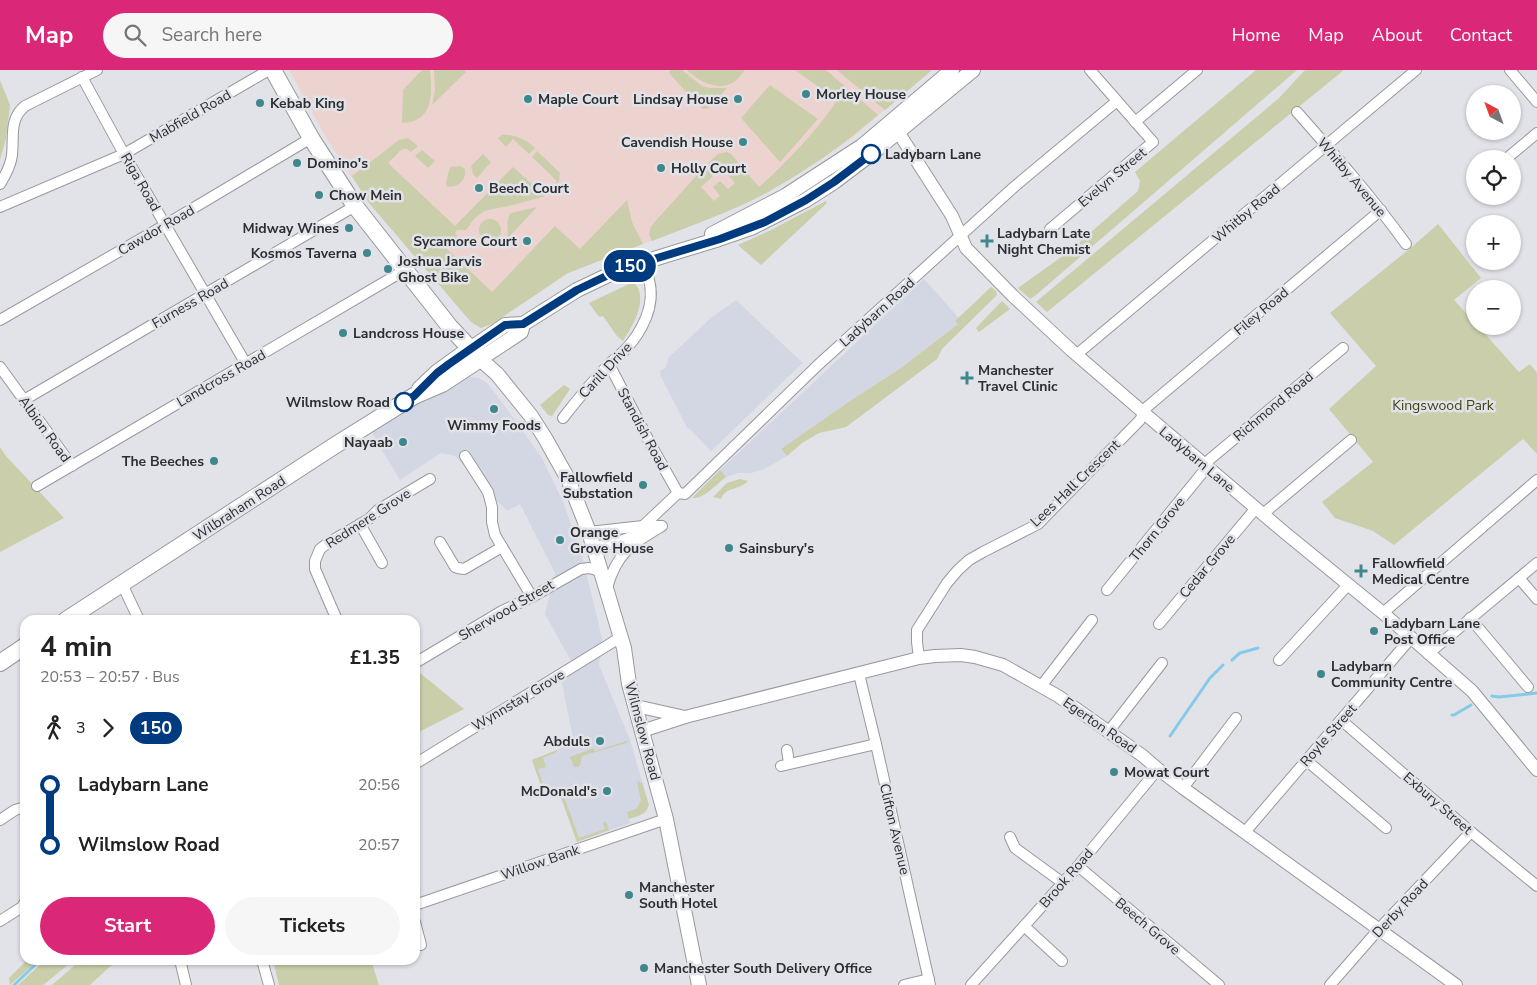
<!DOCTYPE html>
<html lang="en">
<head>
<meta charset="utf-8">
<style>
  body { margin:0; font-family:"Nunito Sans",sans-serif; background:#f6f6f6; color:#222; height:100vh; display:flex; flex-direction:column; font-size:19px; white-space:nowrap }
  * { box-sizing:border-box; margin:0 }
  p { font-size:16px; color:#767676 }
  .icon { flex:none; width:28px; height:28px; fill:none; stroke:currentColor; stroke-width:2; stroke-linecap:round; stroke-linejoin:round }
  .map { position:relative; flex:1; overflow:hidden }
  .details { position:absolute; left:20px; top:545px; width:400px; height:350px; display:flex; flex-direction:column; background:#fff; border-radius:15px; box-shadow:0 1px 4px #0004 }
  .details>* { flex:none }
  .badge { padding:0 10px; border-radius:16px; font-size:18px; line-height:32px }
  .needle { width:32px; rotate:319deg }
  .tools { position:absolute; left:1466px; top:15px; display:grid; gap:10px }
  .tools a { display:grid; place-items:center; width:55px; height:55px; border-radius:50%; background:#fff; box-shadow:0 1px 4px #0004; font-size:25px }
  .map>.badge { position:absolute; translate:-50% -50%; box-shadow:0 0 0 2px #fff }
  .legs { display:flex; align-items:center; gap:8px; height:55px; padding:0 20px; font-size:16px }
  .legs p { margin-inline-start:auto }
  .headline { display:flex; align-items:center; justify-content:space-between; height:85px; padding:0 20px }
  h1 { font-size:28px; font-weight:700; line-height:38px }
  .action { display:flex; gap:10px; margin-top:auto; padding:10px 20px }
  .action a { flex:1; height:58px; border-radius:30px; background:#db2777; color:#fff; font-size:20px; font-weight:700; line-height:58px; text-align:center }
  .action a+a { background:#f6f6f6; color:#222 }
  ul { padding:0 20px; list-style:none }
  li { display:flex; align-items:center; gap:18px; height:60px; font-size:19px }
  li i { display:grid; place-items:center; width:8px; height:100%; margin:0 6px; background:currentColor }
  li i::after { content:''; width:12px; height:12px; margin:-6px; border:4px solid; border-radius:50%; background:#fff }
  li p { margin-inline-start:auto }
  li:first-child i { background:linear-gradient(#0000 50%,currentColor 0) }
  li:last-child i { background:linear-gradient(currentColor 50%,#0000 0) }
  header { display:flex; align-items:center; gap:30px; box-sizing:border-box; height:70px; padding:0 25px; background:#db2777; color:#fff }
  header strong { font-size:24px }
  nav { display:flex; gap:28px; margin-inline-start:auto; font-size:18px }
  .search { width:350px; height:45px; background:#f6f6f6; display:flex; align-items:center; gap:12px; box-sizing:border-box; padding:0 18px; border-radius:28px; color:#767676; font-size:19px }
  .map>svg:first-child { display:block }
  .built { fill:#d3d7e3 }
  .education { fill:#edd3cf }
  .green { fill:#caceaa; fill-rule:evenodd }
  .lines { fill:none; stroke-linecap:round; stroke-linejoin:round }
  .stream { stroke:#85cae7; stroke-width:3 }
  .minor-casing { stroke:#97999e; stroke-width:12 }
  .tertiary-casing { stroke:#97999e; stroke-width:14 }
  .secondary-casing { stroke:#97999e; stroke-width:16 }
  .trunk-casing { stroke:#97999e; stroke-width:18 }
  .minor { stroke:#fff; stroke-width:10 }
  .tertiary { stroke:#fff; stroke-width:12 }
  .secondary { stroke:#fff; stroke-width:14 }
  .trunk { stroke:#fff; stroke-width:16 }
  .line-1-casing { stroke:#fff; stroke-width:11 }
  .line-1 { stroke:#003b80; stroke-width:8 }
  .poi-dot { fill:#3f878c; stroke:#e1e3e9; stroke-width:2 }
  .stop-1-dot { fill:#fff; stroke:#003b80; stroke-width:2.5 }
  .labels { text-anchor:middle; stroke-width:5; stroke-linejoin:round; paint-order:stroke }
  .poi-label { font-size:14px; font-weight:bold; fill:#2d2e30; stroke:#e1e3e9; text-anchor:start }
  .street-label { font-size:14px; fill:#2d2e30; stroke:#e1e3e9 }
  .stop-label { font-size:14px; font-weight:bold; fill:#2d2e30; stroke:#e1e3e9; text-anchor:start }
  .park-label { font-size:14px; fill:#424416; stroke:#e1e3e9 }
</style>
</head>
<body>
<header>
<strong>Map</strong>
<div class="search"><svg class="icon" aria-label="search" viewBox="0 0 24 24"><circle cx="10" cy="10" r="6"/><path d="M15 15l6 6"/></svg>Search here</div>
<nav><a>Home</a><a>Map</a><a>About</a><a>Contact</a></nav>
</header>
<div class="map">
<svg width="1537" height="915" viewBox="0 0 1537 915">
  <rect width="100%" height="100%" fill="#e1e3e9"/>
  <!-- built -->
  <g class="built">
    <polygon points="924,209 959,248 958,254 901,298 853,329 781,379 787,386 779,391 762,400 751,403 738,403 726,407 720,400"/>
    <polygon points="736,230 803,293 711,381 689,358 688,359 661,307 660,301 666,297 668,288 712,247"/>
    <polygon points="468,307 479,308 487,313 498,327 542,388 564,434 582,486 602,568 599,595 630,670 649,735 645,743 629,749 630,753 577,772 559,722 545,727 532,690 574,673 561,609 571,591 545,544 555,503 520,434 507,441 455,386 441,383 400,410 372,363 438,320 455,312"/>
  </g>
  <!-- education -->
  <polygon class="education" points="289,0 932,0 848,71 814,94 768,122 740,136 568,203 492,254 481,258 471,252 369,133 326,68"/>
  <!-- green -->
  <g class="green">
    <path d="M422,0H430C432,24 434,52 402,53L403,20Z"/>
    <polygon points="434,0 464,0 466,2 432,35 435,21"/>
    <polygon points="670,0 682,0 702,16 710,18 727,18 709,38 703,39 696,33 669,3"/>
    <path d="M687,0H745C741,4 738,9 734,12C718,22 698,11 687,0Z"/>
    <path d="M795,0H826L878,45C844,74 808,100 768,122C732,142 691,155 652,171L649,165L651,156L706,95L718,84L727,82L731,84L759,117C788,91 816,62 837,30ZM714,93L720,99L722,98L735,113L728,119L720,111L713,117L720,126L714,131L701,117L713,106L707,99Z"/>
    <polygon points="837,0 932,0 885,40"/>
    <polygon points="1256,0 1297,0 1036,225 1030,229 1018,218 1067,183 1138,121 1140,111 1135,102"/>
    <polygon points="1305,0 1344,0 1047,242 1036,232 1279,28"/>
    <polygon points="0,10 10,35 6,68 0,90"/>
    <polygon points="770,15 818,49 780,92 741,48"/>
    <path d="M502,65C514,64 526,69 535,78L529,84L513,69L506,77L498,68Z"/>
    <polygon points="408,68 418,76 411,82 407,79 402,79 389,92 389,94 455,156 513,97 544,125 557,111 532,87 537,81 560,103 559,111 545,126 517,134 484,141 474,149 466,160 457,160 455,163 457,166 446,178 492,222 555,156 580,179 627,130 632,152 643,174 568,203 492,254 481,258 471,252 369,133 352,106 399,70"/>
    <polygon points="422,80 435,91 428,98 415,86"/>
    <polygon points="483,84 491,92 477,108 473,104 471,96"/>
    <path d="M461,96L465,99C467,109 458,119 447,116L446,112L450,97Z"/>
    <polygon points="826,131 827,133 761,195 738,175 771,160"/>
    <path d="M537,137L508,168L507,169C509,161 505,149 511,143Z"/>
    <circle cx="490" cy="160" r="11"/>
    <polygon points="1438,154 1481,208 1454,230 1475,253 1475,256 1478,256 1519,302 1530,294 1537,303 1537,384 1523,369 1394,475 1373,461 1335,448 1322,432 1373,392 1329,339 1376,296 1330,243 1413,176"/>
    <path d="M633,213L636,215C648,231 632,257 623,271L617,266L603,246L599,247L589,233L627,215Z"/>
    <polygon points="991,217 996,221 997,225 942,279 937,289 846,357 819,363 802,373 787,386 781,379 853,329 901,298 958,254 955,251"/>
    <polygon points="1002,231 1010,239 979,262 976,258"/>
    <polygon points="564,315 570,319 552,346 548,345 540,335"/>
    <polygon points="0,377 6,386 64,448 0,482"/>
    <path d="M720,400L726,407C716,414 705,429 692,428Z"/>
    <path d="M740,409L748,411C740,420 725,417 721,429L713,427L727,413Z"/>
    <polygon points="420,603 464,639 415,664 415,606"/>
    <polygon points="630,670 626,673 582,686 580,695 578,697 574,697 570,687 594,678 595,681"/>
    <polygon points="557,680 557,682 543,688 546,697 538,699 546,724 560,720 562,721 579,768 605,759 603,753 605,752 607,754 609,760 577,772 559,722 545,727 532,690"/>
    <path d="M637,711L642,713L649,735C646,745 637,746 629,749L627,742L636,739L641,731Z"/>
    <polygon points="27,890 38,890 10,915 9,908"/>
    <polygon points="45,890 74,890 43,915 18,915"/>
    <polygon points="81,890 117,890 90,915 52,915"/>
    <polygon points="273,890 371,890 379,915 279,915"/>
  </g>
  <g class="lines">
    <!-- stream -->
    <g class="stream">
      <polyline points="1232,590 1240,583 1258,578"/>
      <polyline points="1492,626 1499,627 1537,623"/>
      <polyline points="1452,645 1454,645 1471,635"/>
      <polyline points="1170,666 1210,608 1223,595"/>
      <polyline points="14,915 40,890"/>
    </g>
    <!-- minor casing -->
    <g class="minor-casing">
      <g id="minor">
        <polyline points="1510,0 1537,32"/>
        <polyline points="82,7 124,84 246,294"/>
        <path d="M1297,42C1335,85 1372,127 1406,174"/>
        <polyline points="1135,52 1197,0"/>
        <polyline points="1506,89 1537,63"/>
        <path d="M0,114C5,106 11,94 12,85C14,66 9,49 25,36L97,0"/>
        <polyline points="1474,115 1475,114"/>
        <polyline points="0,137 124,84 269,0"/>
        <polyline points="1050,159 1153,72 1090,0"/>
        <polyline points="0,250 165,155 311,68"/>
        <polyline points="1076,285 1416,0"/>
        <polyline points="609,294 651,375 678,423"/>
        <polyline points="0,297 72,396"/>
        <polyline points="24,330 355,136"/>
        <path d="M563,348C577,330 592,312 608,295C613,290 620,285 625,280C642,262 656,235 649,210C648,203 645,197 643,191"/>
        <polyline points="465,386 488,422 492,437 492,452 495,465 532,527"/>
        <polyline points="37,416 405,200"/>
        <polyline points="678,423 685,424 818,295 1014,117 1117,31"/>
        <polyline points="1263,444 1351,370"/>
        <polyline points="360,454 382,493"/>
        <polyline points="643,456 678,423"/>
        <polyline points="589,462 643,456 661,456"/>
        <polyline points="440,472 455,497 458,498 464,499 502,477"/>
        <polyline points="593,477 615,473 645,462"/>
        <polyline points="1519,508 1537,529"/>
        <polyline points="122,514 139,550"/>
        <path d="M607,518C617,482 632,474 662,456"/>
        <polyline points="1107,520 1203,402 1209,390 1343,278"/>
        <polyline points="1383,543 1537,410"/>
        <polyline points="1470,548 1528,617"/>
        <polyline points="337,550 315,499 315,491 320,479 328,473 369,449 378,440 430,409"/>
        <polyline points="1159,554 1256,438"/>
        <polyline points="1428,584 1537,493"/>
        <polyline points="919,588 917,572 917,560 947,513 958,500 969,490 983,482 1038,454 1140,350 1147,337 1381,140"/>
        <polyline points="1279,590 1348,515"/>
        <polyline points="415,593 502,541 532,527 581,499 589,498 600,501"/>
        <polyline points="859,604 876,674 930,915"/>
        <polyline points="1042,615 1092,550"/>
        <polyline points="1341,650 1471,762 1537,816"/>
        <polyline points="1109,661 1162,593"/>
        <polyline points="787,680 789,693"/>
        <polyline points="1306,690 1386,758"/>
        <polyline points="415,694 621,567"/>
        <polyline points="781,696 876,674"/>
        <polyline points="1183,718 1236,648"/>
        <polyline points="0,750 15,740 25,737"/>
        <polyline points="1245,762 1411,568"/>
        <polyline points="1010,767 1015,778 1063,813"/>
        <polyline points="1078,796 1219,915"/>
        <polyline points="415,835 666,749"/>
        <polyline points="0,851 22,837 25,832"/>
        <polyline points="415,852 421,875"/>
        <polyline points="1024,856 1062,891"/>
        <polyline points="180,890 186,915"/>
        <polyline points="262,890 269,915"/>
        <polyline points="904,915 929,909"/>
        <polyline points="971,915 1078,796 1158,699"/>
        <polyline points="1330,915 1379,859 1471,762"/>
      </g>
    </g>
    <!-- tertiary casing -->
    <g class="tertiary-casing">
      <g id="tertiary">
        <polyline points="893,54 952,146 966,178 1013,226 1071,280 1144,343 1284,462 1383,543 1472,621 1537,700"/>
        <polyline points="636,636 685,647"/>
        <polyline points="642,661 685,647 919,588 935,586 961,585 975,587 1003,595 1058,626 1143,686 1158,699 1183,718 1456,915"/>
      </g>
    </g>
    <!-- secondary casing -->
    <g class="secondary-casing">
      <g id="secondary">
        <polyline points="712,164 785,126 862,76 952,0"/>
        <polyline points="523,254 521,262 480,289 497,304 531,346 545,368 568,409 589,462 624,578 629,614 666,749 699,915"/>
        <polyline points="470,279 505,255 523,254 577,220 621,199 719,169 751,158 806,130 834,112 871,84 973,0"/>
      </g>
    </g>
    <!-- trunk casing -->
    <g class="trunk-casing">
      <g id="trunk">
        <polyline points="420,319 437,303 470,279"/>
        <polyline points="66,550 334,376 414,326 442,314 480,289 450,257 355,136 311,68 273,0"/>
        <polyline points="0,593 25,576"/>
      </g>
    </g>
    <!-- minor -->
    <use href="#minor" class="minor"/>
    <!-- tertiary -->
    <use href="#tertiary" class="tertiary"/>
    <!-- secondary -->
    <use href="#secondary" class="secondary"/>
    <!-- trunk -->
    <use href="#trunk" class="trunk"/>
  </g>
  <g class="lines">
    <!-- line-1 casing -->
    <g class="line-1-casing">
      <polyline id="line-1" points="404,332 414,326 437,303 449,294 505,255 523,254 577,220 621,199 720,169 765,152 806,130 834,112 871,84"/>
    </g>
    <!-- line-1 -->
    <use href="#line-1" class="line-1"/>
  </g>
  <!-- markers -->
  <g class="poi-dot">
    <circle cx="806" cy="24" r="5"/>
    <circle cx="528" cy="29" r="5"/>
    <circle cx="738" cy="29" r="5"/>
    <circle cx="260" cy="33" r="5"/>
    <circle cx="743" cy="72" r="5"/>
    <circle cx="297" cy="93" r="5"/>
    <circle cx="661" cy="98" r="5"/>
    <circle cx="479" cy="118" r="5"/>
    <circle cx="319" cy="125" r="5"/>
    <circle cx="349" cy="158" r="5"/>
    <circle cx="527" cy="171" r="5"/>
    <path d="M984.5 163.5h5v5h5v5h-5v5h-5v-5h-5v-5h5z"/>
    <circle cx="367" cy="183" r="5"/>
    <circle cx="388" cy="199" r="5"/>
    <circle cx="343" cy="263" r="5"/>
    <path d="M964.5 300.5h5v5h5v5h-5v5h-5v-5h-5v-5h5z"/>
    <circle cx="494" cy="339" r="5"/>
    <circle cx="403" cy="372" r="5"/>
    <circle cx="214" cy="391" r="5"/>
    <circle cx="643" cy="415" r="5"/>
    <circle cx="560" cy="470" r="5"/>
    <circle cx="729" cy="478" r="5"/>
    <path d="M1358.5 493.5h5v5h5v5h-5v5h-5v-5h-5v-5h5z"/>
    <circle cx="1374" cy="561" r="5"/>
    <circle cx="1321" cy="604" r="5"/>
    <circle cx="600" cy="671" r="5"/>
    <circle cx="1114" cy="702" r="5"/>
    <circle cx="607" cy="721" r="5"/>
    <circle cx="629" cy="825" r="5"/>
    <circle cx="644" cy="898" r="5"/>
  </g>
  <g class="stop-1-dot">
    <circle cx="871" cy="84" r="9"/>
    <circle cx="404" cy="332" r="9"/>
  </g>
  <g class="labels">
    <!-- poi labels -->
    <g class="poi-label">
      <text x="816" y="29">Morley House</text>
      <text x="538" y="34">Maple Court</text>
      <text x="728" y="34" text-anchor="end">Lindsay House</text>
      <text x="270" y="38">Kebab King</text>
      <text x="733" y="77" text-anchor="end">Cavendish House</text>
      <text x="307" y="98">Domino's</text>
      <text x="671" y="103">Holly Court</text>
      <text x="489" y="123">Beech Court</text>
      <text x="329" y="130">Chow Mein</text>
      <text x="339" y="163" text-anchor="end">Midway Wines</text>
      <text x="997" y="168">Ladybarn Late<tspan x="997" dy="16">Night Chemist</tspan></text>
      <text x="517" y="176" text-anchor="end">Sycamore Court</text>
      <text x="357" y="188" text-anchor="end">Kosmos Taverna</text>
      <text x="398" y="196">Joshua Jarvis<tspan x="398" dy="16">Ghost Bike</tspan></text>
      <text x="353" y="268">Landcross House</text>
      <text x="978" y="305">Manchester<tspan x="978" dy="16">Travel Clinic</tspan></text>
      <text x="494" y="360" text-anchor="middle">Wimmy Foods</text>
      <text x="393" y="377" text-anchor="end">Nayaab</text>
      <text x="204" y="396" text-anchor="end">The Beeches</text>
      <text x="633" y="412" text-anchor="end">Fallowfield<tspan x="633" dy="16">Substation</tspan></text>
      <text x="570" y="467">Orange<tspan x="570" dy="16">Grove House</tspan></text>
      <text x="739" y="483">Sainsbury's</text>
      <text x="1372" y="498">Fallowfield<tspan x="1372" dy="16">Medical Centre</tspan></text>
      <text x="1384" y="558">Ladybarn Lane<tspan x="1384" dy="16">Post Office</tspan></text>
      <text x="1331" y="601">Ladybarn<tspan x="1331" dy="16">Community Centre</tspan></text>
      <text x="590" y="676" text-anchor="end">Abduls</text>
      <text x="1124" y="707">Mowat Court</text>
      <text x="597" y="726" text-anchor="end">McDonald's</text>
      <text x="639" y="822">Manchester<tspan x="639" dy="16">South Hotel</tspan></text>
      <text x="654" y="903">Manchester South Delivery Office</text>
    </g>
    <!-- street labels -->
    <g class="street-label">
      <text transform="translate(190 46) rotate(-30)" y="5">Mabfield Road</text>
      <text transform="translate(1112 107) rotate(-40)" y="5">Evelyn Street</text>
      <text transform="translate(1352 107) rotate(50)" y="5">Whitby Avenue</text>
      <text transform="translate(141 112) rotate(60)" y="5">Riga Road</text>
      <text transform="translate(1246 143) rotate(-40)" y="5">Whitby Road</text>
      <text transform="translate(156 160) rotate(-30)" y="5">Cawdor Road</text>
      <text transform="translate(190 233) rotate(-30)" y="5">Furness Road</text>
      <text transform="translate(1261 241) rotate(-40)" y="5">Filey Road</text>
      <text transform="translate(877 242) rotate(-42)" y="5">Ladybarn Road</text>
      <text transform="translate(605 300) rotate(-47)" y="5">Carill Drive</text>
      <text transform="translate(221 308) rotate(-30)" y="5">Landcross Road</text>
      <text transform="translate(1273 336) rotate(-40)" y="5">Richmond Road</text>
      <text transform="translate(45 359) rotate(54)" y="5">Albion Road</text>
      <text transform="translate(643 359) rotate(62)" y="5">Standish Road</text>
      <text transform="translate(1197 389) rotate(40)" y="5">Ladybarn Lane</text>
      <text transform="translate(1075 413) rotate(-44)" y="5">Lees Hall Crescent</text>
      <text transform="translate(239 438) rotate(-33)" y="5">Wilbraham Road</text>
      <text transform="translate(368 448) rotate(-33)" y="5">Redmere Grove</text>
      <text transform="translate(1157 459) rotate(-51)" y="5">Thorn Grove</text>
      <text transform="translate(1207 496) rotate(-50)" y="5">Cedar Grove</text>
      <text transform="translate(506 540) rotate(-30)" y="5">Sherwood Street</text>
      <text transform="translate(518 630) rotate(-31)" y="5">Wynnstay Grove</text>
      <text transform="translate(1100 655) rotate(35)" y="5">Egerton Road</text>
      <text transform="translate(643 661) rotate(75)" y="5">Wilmslow Road</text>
      <text transform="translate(1328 665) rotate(-49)" y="5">Royle Street</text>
      <text transform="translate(1438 733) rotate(41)" y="5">Exbury Street</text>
      <text transform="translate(895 759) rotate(77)" y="5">Clifton Avenue</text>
      <text transform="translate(540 792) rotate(-19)" y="5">Willow Bank</text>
      <text transform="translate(1066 808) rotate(-49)" y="5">Brook Road</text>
      <text transform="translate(1400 838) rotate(-47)" y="5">Derby Road</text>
      <text transform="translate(1148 856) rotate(40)" y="5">Beech Grove</text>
    </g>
    <!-- stop labels -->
    <g class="stop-label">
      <text x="885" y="89">Ladybarn Lane</text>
      <text x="390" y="337" text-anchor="end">Wilmslow Road</text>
    </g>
    <!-- park labels -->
    <g class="park-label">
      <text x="1443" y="340">Kingswood Park</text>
    </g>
  </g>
</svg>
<div class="tools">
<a><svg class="needle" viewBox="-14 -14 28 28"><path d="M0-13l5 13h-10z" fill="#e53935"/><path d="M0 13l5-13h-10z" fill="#767676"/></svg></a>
<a><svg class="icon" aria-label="locate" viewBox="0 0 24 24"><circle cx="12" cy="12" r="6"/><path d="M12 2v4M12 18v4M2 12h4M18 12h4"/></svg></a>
<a>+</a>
<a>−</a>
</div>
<b class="badge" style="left:630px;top:196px;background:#003b80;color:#fff">150</b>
<section class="details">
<div class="headline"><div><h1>4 min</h1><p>20:53 – 20:57 · Bus</p></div><b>£1.35</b></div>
<div class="legs"><svg class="icon" aria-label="walk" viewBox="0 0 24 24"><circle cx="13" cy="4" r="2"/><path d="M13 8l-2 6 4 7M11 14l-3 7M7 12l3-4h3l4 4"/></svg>3<svg class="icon" aria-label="forward" viewBox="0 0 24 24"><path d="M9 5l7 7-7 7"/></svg><b class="badge" style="background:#003b80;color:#fff">150</b></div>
<ul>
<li><i style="color:#003b80"></i><b>Ladybarn Lane</b><p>20:56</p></li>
<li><i style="color:#003b80"></i><b>Wilmslow Road</b><p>20:57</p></li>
</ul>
<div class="action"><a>Start</a><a>Tickets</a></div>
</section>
</div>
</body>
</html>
